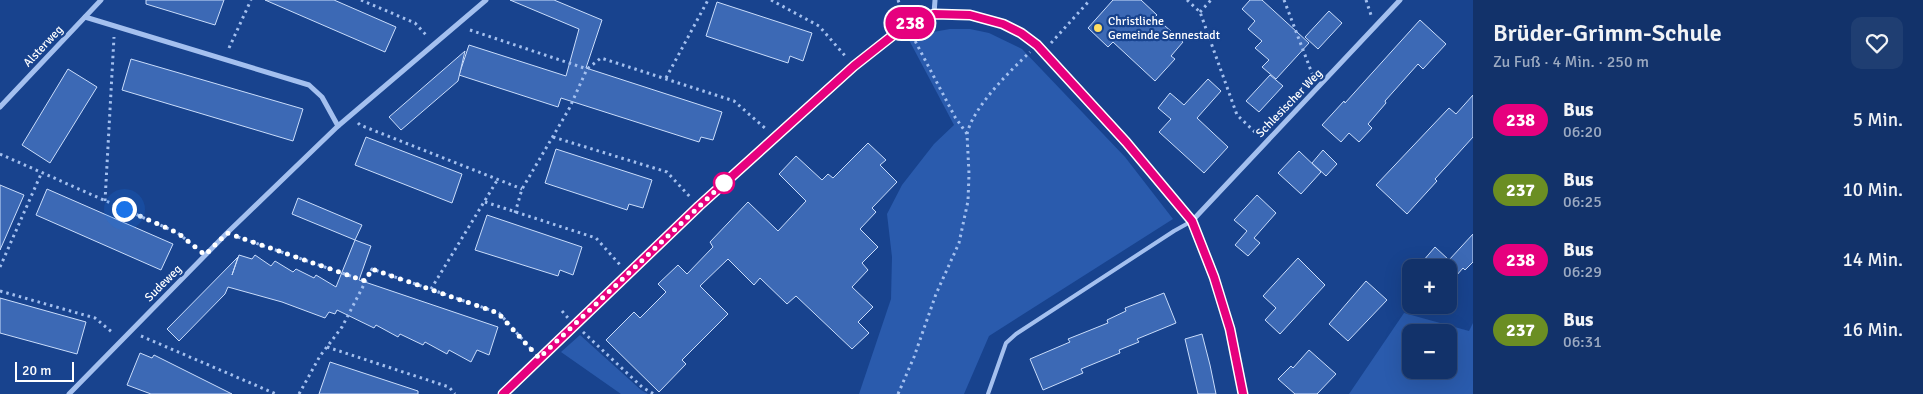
<!DOCTYPE html>
<html lang="de">
<head>
<meta charset="utf-8">
<style>
  body { margin:0; font-family:Signika,sans-serif; background:#1f3e72; color:#f1f3f6; height:100vh; display:flex; flex-direction:column; font-size:19px; white-space:nowrap }
  * { box-sizing:border-box; margin:0 }
  p { font-size:16px; color:#9caac1 }
  .icon { flex:none; width:28px; height:28px; fill:none; stroke:currentColor; stroke-width:2; stroke-linecap:round; stroke-linejoin:round }
  .map { position:relative; flex:1; overflow:hidden }
  .side { display:flex; flex-direction:column; background:#12326a; width:450px }
  .side>* { flex:none }
  .badge { padding:0 10px; border-radius:16px; font-size:18px; line-height:32px }
  .controls { position:absolute; left:1402px; top:259px; display:grid; gap:10px }
  .controls a { display:grid; place-items:center; width:55px; height:55px; border-radius:10px; background:#12326a; box-shadow:0 5px 20px #0002,0 0 0 1px #314d7e; font-size:25px }
  .scale { position:absolute; left:15px; bottom:12px; width:59px; box-sizing:border-box; padding-left:5px; border:2px solid #fff; border-top:0; font-size:14px; line-height:18px; white-space:nowrap; color:#fff; -webkit-text-stroke:4px #18438e; paint-order:stroke }
  .you { position:absolute; width:25px; height:25px; margin:-12px; border:4px solid #fff; border-radius:50%; background:#1a73e8; box-shadow:0 0 0 8px #1a73e833 }
  .map>.badge { position:absolute; translate:-50% -50%; box-shadow:0 0 0 2px #fff }
  .round { display:grid; place-items:center; flex:none; width:52px; height:52px; border-radius:10px; background:#1f3e72 }
  .head { display:flex; align-items:center; justify-content:space-between; height:85px; padding:0 20px }
  h1 { font-size:24px; font-weight:600; line-height:38px }
  ul { padding:0; list-style:none }
  li { display:flex; align-items:center; gap:15px; height:70px; padding:0 20px }
  li div { flex:1 }
  li b { display:block; font-size:19px }
  li em { font-style:normal }
  li .badge { min-width:55px; font-weight:700; text-align:center }
  main { display:flex; flex:1; min-height:0 }
  .map>svg:first-child { display:block }
  .green { fill:#2a5bad; fill-rule:evenodd }
  .building { fill:#3c69b5; stroke:#caddfb }
  .lines { fill:none; stroke-linecap:round; stroke-linejoin:round }
  .path { stroke:#a4c0ef; stroke-width:3; stroke-dasharray:2.5 4; stroke-linecap:butt }
  .lane { stroke:#a4c0ef; stroke-width:4 }
  .street { stroke:#a4c0ef; stroke-width:5 }
  .line-casing { stroke:#fff; stroke-width:11 }
  .line { stroke:#e6007e; stroke-width:8 }
  .walk { stroke:#fff; stroke-width:5; stroke-dasharray:0 9 }
  .poi-dot { fill:#ffdd62; stroke:#18438e; stroke-width:2 }
  .stop-dot { fill:#fff; stroke:#e6007e; stroke-width:2.5 }
  .labels { text-anchor:middle; stroke-width:4.5; stroke-linejoin:round; paint-order:stroke }
  .poi-label { font-size:12px; fill:#fff; stroke:#18438e; text-anchor:start }
  .street-label { font-size:12px; fill:#fff; stroke:#18438e }
</style>
</head>
<body>
<main>
<div class="map">
<svg width="1473" height="394" viewBox="0 0 1473 394">
  <rect width="100%" height="100%" fill="#18438e"/>
  <!-- green -->
  <g class="green">
    <polygon points="950,29 970,29 989,33 1022,49 1125,157 1173,219 989,336 964,394 859,394 891,299 892,257 887,214 902,185 934,144 954,125 909,40 922,34"/>
    <path d="M1404,313L1469,331L1473,323V394H1349ZM1449,332V370H1411V332Z"/>
    <polygon points="580,335 641,390 648,394 621,394 561,352"/>
  </g>
  <!-- building -->
  <g class="building">
    <polygon points="146,0 224,0 215,25 146,4"/>
    <polygon points="265,0 334,0 396,27 385,52"/>
    <polygon points="510,0 554,0 602,20 586,68 722,112 713,140 701,137 699,142 561,98 558,107 459,75 469,45 566,76 579,29"/>
    <polygon points="1113,0 1141,0 1157,15 1155,17 1183,42 1171,56 1175,59 1155,81 1113,42 1108,47 1088,28"/>
    <polygon points="1250,0 1262,0 1309,43 1276,79 1262,67 1269,60 1255,48 1262,41 1248,29 1255,21 1242,9"/>
    <polygon points="717,2 812,33 803,61 790,56 788,63 706,36"/>
    <polygon points="1329,11 1342,23 1318,49 1305,37"/>
    <polygon points="1420,20 1446,44 1423,69 1418,64 1385,101 1386,103 1368,124 1372,128 1359,142 1349,133 1341,142 1322,125 1344,101 1345,103"/>
    <polygon points="465,51 458,81 401,130 389,117"/>
    <polygon points="131,59 303,109 293,141 122,90"/>
    <polygon points="68,69 97,87 50,163 22,145"/>
    <polygon points="1270,75 1283,86 1259,112 1246,101"/>
    <polygon points="1208,79 1221,91 1197,118 1228,147 1204,173 1159,132 1171,119 1158,108 1170,93 1184,105"/>
    <polygon points="1473,95 1473,137 1435,179 1437,181 1407,214 1376,185 1449,108 1456,114"/>
    <polygon points="366,137 462,174 452,203 355,165"/>
    <polygon points="868,143 886,160 880,165 897,182 872,208 876,212 860,229 878,247 862,263 868,270 852,287 873,307 858,322 869,333 852,349 796,296 787,304 760,278 754,285 728,259 700,286 728,314 682,360 686,364 659,392 606,340 634,312 640,318 666,292 658,284 678,265 687,274 713,247 710,242 748,202 778,231 806,201 779,174 796,156 822,180 828,174 833,178"/>
    <polygon points="556,149 652,180 643,208 629,204 627,210 545,183"/>
    <polygon points="1323,150 1337,164 1326,176 1312,163"/>
    <polygon points="1299,151 1321,172 1301,194 1278,173"/>
    <polygon points="0,185 24,195 0,250"/>
    <polygon points="47,189 173,244 161,270 36,215"/>
    <polygon points="1257,195 1276,213 1254,238 1260,243 1248,256 1235,245 1247,231 1234,220"/>
    <polygon points="298,198 362,225 355,240 292,214"/>
    <polygon points="487,215 582,247 573,275 560,270 558,276 475,250"/>
    <polygon points="1473,234 1473,262 1465,270 1463,268 1449,284 1449,268 1417,268 1435,247 1449,260"/>
    <polygon points="355,240 371,246 359,280 498,327 489,355 477,350 471,362 449,350 447,354 425,342 423,345 400,334 398,337 376,325 374,328 337,310 335,314 329,312 325,318 282,302 228,287 225,294 179,341 167,329 238,257 232,275 239,255 252,259 255,255 271,266 275,261 293,272 296,269 314,278 316,275 336,287"/>
    <polygon points="1298,258 1325,285 1280,334 1265,320 1276,308 1263,296"/>
    <polygon points="1366,281 1387,300 1348,341 1329,324"/>
    <polygon points="1164,293 1176,323 1137,339 1139,342 1119,350 1120,353 1081,369 1083,373 1043,390 1030,359 1070,342 1068,339 1108,323 1107,320 1126,311 1125,308"/>
    <polygon points="0,298 86,322 77,354 0,333"/>
    <polygon points="1202,334 1210,365 1216,394 1198,394 1185,339"/>
    <polygon points="1309,350 1336,374 1317,394 1295,394 1278,379 1291,366 1293,368"/>
    <polygon points="140,353 152,358 154,355 232,394 151,394 127,385"/>
    <polygon points="330,362 418,391 418,394 319,394"/>
  </g>
  <g class="lines">
    <!-- path -->
    <g class="path">
      <polyline points="361,0 415,23 427,36"/>
      <polyline points="771,0 819,26 847,58"/>
      <polyline points="898,0 904,15"/>
      <polyline points="1187,0 1200,12 1237,115 1258,135"/>
      <polyline points="1284,0 1313,76"/>
      <polyline points="1366,0 1371,15"/>
      <polyline points="1200,12 1211,0"/>
      <polyline points="470,30 587,69"/>
      <polyline points="1051,43 1090,0"/>
      <polyline points="229,48 251,0"/>
      <polyline points="666,78 708,0"/>
      <polyline points="358,123 360,125 522,189"/>
      <path d="M967,134C973,107 1010,71 1030,52"/>
      <polyline points="553,137 667,172 691,198"/>
      <polyline points="0,154 178,233 197,249"/>
      <polyline points="105,201 114,37"/>
      <polyline points="485,202 596,238 621,266"/>
      <polyline points="515,213 522,189 569,109 587,69 601,58 734,101 766,129"/>
      <polyline points="238,237 365,281"/>
      <polyline points="0,267 41,174"/>
      <polyline points="431,289 498,179"/>
      <polyline points="0,291 95,318 113,333"/>
      <polyline points="562,311 568,318"/>
      <polyline points="583,332 642,387 654,394"/>
      <polyline points="141,336 276,394"/>
      <polyline points="327,347 449,387 455,394"/>
      <polyline points="299,394 320,356 342,327 372,269 499,313 532,350"/>
      <polyline points="898,394 914,357 936,294 959,243 968,201 969,174 967,134 955,117 912,35"/>
    </g>
    <!-- lane -->
    <polyline class="lane" points="988,394 1006,343 1016,334 1174,231 1192,221"/>
    <!-- street -->
    <g class="street">
      <polyline points="934,14 935,0"/>
      <polyline points="85,17 309,85 322,97 338,126"/>
      <polyline points="0,107 101,0"/>
      <polyline points="1192,221 1400,0"/>
      <polyline points="69,394 227,233 338,126 486,0"/>
      <polyline points="503,394 699,206 854,66 906,25 934,14 970,15 1003,24 1021,33 1044,50 1127,142 1192,221 1214,277 1230,329 1243,394"/>
    </g>
  </g>
  <g class="lines">
    <!-- line casing -->
    <g class="line-casing">
      <polyline id="line" points="503,394 699,206 854,66 906,25 934,14 970,15 1003,24 1021,33 1037,45 1126,142 1192,221 1214,277 1230,329 1243,394"/>
    </g>
    <!-- line -->
    <use href="#line" class="line"/>
    <!-- walk -->
    <polyline class="walk" points="124,209 178,233 205,255 227,233 365,281 372,269 498,313 539,358 726,181 724,183"/>
  </g>
  <!-- markers -->
  <circle class="poi-dot" cx="1098" cy="28" r="5"/>
  <circle class="stop-dot" cx="724" cy="183" r="10"/>
  <g class="labels">
    <!-- poi labels -->
    <g class="poi-label">
      <text x="1108" y="25">Christliche<tspan x="1108" dy="14">Gemeinde Sennestadt</tspan></text>
    </g>
    <!-- street labels -->
    <g class="street-label">
      <text transform="translate(43 46) rotate(-47)" y="4">Alsterweg</text>
      <text transform="translate(1289 103) rotate(-46)" y="4">Schlesischer Weg</text>
      <text transform="translate(163 283) rotate(-45)" y="4">Sudeweg</text>
    </g>
  </g>
</svg>
<div class="controls">
<a>+</a>
<a>−</a>
</div>
<div class="scale">20 m</div>
<div class="you" style="left:124px;top:209px"></div>
<b class="badge" style="left:910px;top:23px;background:#e6007e;color:#fff">238</b>
</div>
<section class="side">
<div class="head"><div><h1>Brüder-Grimm-Schule</h1><p>Zu Fuß · 4 Min. · 250 m</p></div><a class="round"><svg class="icon" aria-label="heart" viewBox="0 0 24 24"><path d="M12 20l-8-8c-3-5 5-10 8-4 3-6 11-1 8 4z"/></svg></a></div>
<ul>
<li><span class="badge" style="background:#e6007e;color:#fff">238</span><div><b>Bus</b><p>06:20</p></div><em>5 Min.</em></li>
<li><span class="badge" style="background:#6b8e23;color:#fff">237</span><div><b>Bus</b><p>06:25</p></div><em>10 Min.</em></li>
<li><span class="badge" style="background:#e6007e;color:#fff">238</span><div><b>Bus</b><p>06:29</p></div><em>14 Min.</em></li>
<li><span class="badge" style="background:#6b8e23;color:#fff">237</span><div><b>Bus</b><p>06:31</p></div><em>16 Min.</em></li>
</ul>
</section>
</main>
</body>
</html>
